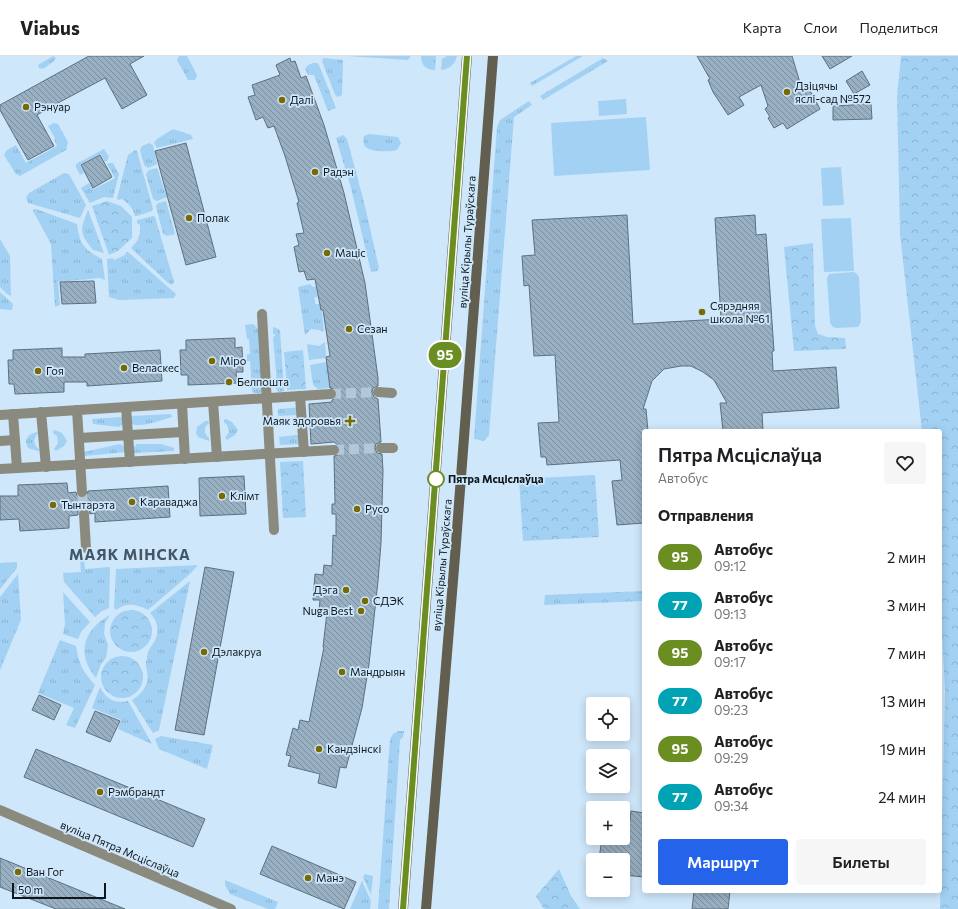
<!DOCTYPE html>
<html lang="ru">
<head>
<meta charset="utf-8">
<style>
  body { margin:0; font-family:Commissioner,sans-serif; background:#f6f6f6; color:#202124; height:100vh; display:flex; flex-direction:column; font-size:15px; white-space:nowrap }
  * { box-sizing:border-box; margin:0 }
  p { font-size:13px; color:#757577 }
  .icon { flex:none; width:22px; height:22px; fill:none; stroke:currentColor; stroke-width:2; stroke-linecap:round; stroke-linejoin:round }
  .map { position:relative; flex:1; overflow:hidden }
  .side { position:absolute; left:642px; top:373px; width:300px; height:464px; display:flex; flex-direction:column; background:#fff; border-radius:4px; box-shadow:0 2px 10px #0003 }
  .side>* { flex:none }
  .badge { padding:0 8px; border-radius:13px; font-size:14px; line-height:26px }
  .fabs { position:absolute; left:586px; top:641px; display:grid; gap:8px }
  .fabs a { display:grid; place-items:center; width:44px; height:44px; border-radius:4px; background:#fff; box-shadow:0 2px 10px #0003; font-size:20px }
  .scale { position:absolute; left:12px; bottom:10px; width:94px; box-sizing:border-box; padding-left:4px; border:2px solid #0e171d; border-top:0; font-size:11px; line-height:14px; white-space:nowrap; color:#0e171d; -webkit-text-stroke:3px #cfe7fa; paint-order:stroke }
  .map>.badge { position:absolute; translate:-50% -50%; box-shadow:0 0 0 2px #fff }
  h2 { padding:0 16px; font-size:15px; line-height:36px }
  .round { display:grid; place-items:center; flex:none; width:42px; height:42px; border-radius:4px; background:#f6f6f6 }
  .overview { display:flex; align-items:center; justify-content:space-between; height:68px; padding:0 16px }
  h1 { font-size:19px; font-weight:600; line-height:30px }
  .cta { display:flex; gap:8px; margin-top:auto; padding:8px 16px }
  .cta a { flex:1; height:46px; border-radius:4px; background:#2563eb; color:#fff; font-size:16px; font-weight:600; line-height:46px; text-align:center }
  .cta a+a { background:#f6f6f6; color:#202124 }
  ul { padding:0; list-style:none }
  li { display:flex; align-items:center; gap:12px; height:48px; padding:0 16px }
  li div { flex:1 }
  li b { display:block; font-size:15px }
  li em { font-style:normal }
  li .badge { min-width:44px; font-weight:700; text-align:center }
  header { display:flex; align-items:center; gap:24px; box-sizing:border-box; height:56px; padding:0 20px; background:#fff; border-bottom:1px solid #e0e0e0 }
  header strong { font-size:19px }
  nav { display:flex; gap:22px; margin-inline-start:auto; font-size:14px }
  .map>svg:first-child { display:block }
  .grass { fill:url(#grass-tufts) }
  .forest { fill:url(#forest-crowns) }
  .garden { fill:#a2d1f4 }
  .building { fill:url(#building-back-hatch); stroke:#5b7181 }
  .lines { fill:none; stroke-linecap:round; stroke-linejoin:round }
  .pedestrian-tunnel { stroke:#b2c8d9; stroke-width:10; stroke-dasharray:10 5; stroke-linecap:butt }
  .pedestrian { stroke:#8b8a7f; stroke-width:10 }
  .minor { stroke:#8b8a7f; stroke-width:10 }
  .secondary { stroke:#625f50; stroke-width:10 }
  .line-casing { stroke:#fff; stroke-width:9 }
  .line { stroke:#6b8e23; stroke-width:6 }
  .poi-dot { fill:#786900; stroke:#cfe7fa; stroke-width:1.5 }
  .stop-dot { fill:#fff; stroke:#6b8e23; stroke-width:2 }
  .labels { text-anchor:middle; stroke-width:3.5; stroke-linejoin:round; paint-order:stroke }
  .poi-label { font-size:11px; fill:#0e171d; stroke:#cfe7fa; text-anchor:start }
  .street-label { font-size:11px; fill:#0e171d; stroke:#cfe7fa }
  .stop-label { font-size:11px; font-weight:bold; fill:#0e171d; stroke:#cfe7fa; text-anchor:start }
  .district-label { font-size:15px; font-weight:bold; letter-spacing:1px; fill:#435767; stroke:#cfe7fa }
</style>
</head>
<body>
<header>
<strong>Viabus</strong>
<nav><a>Карта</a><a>Слои</a><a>Поделиться</a></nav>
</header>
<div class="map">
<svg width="958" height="853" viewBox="0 0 958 853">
  <defs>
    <pattern id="grass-tufts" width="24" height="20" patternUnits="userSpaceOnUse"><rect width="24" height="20" fill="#a2d1f4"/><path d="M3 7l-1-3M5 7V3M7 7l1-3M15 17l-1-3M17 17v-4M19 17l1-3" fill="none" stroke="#8ab3d1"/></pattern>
    <pattern id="forest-crowns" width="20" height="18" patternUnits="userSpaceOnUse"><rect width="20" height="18" fill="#a2d1f4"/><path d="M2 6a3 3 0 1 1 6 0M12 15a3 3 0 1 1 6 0" fill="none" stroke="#8ab3d1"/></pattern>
    <pattern id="building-back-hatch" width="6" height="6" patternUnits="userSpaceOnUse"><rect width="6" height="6" fill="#99b0c2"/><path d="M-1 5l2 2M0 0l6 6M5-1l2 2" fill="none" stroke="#7b8e9d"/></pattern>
  </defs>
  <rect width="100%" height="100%" fill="#cfe7fa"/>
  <!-- grass -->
  <g class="grass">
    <polygon points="53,0 56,2 54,5 43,13 39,12 38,9"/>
    <polygon points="179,0 187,0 197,19 195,24 188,24 177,4"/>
    <polygon points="347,0 411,0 408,4"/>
    <path d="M421,0H436L435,14C426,14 421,9 421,0Z"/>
    <path d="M447,0H457C455,8 450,13 441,14L442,3Z"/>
    <polygon points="576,0 583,0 532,30 530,27"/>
    <polygon points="323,2 343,4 342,39 338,41 336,40 334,36 322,5"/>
    <polygon points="603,2 608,5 543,44 540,40"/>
    <polygon points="313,7 317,7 319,9 336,52 328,55 314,19 308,19 305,13 308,9"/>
    <polygon points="529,45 532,49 514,61 489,379 484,385 474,383 497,71 500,64"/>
    <polygon points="54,67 58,68 68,86 66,94 20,120 16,118 4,99 7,94 16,89 26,107 57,90 54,83 55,82 48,70"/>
    <polygon points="173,73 191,79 193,83 157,92 154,87 157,83"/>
    <path d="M369,78L398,81L401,87L397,94C390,96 373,96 367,92C363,90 363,84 364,80Z"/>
    <polygon points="343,79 347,83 364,146 379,212 377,215 371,216 351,132 336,82"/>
    <polygon points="149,87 153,89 157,108 148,112 144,109 140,94 142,90"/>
    <polygon points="104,93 109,101 107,105 105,106 101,98 80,109 84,117 80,119 76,111 76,108"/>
    <path d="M135,94L137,95L153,153L152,155L137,160H135C133,152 129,148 122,143L118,144L117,142L128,99Z"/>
    <polygon points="109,107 113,107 119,118 113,142 104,141 90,147 81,132 89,127 94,133 115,122 107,108"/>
    <polygon points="157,112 167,141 157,145 153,143 146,118 149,114"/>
    <polygon points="64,117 69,118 86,149 80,162 28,147 26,142 29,137"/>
    <polygon points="166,145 175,178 167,180 163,178 156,150 158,147"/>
    <path d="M33,153H36L77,168C80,189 84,193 102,203L105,224L100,222L58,226L60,249L55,251L51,188L33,155Z"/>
    <path d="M88,154L104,197L93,194C79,177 80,174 88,154Z"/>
    <polygon points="153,160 155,161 174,226 172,229 168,227 131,192 137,185 140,177 140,169 137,167 137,164"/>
    <polygon points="0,183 10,200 11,240 7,238 0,231"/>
    <polygon points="126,196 128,196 176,238 174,242 119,244 109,241 107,203 113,202 114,204 125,199"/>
    <polygon points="310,228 313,231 317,230 319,240 314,242 315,248 321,248 324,274 323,276 319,274 311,273 305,279 298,231"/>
    <polygon points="0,236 13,248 12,254 0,253"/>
    <polygon points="253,268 261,276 263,333 260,337 254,337 252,335 250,305 247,305 247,298 250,298 249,283 247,283 245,269"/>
    <polygon points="274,271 280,274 284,334 284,335 279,336 276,333 276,328 277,328 273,281 275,280 275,278 273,278 273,272"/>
    <polygon points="325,286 326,300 325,302 309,304 307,288 319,290"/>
    <polygon points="326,306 331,310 331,332 318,333 313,329 310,309"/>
    <polygon points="304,351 299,359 278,360 278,353"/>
    <path d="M171,358L172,361C162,364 141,372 132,368L130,362L132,360Z"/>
    <polygon points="121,361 123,361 123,368 119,371 93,368 92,363"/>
    <polygon points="226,363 232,366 238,374 235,379 227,384 225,382 229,376 227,369 224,366 224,364"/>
    <path d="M205,365H208L209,367C203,371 204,378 209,382V385L198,381L196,377L197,371Z"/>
    <polygon points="55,374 62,377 67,385 64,390 56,395 54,393 58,387 57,380 53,377 53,375"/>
    <path d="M37,376L38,377C33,382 33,389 39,393L38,395L28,392C23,383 28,378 37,376Z"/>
    <polygon points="296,379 303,380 304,388 280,389 279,381"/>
    <polygon points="120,388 125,391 126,396 85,400 84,398 84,396"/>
    <polygon points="137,388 161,388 174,392 174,395 134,397 133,392"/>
    <polygon points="84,502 85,513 110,511 109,552 102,555 95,561 64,526 63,517 81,516 80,503"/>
    <polygon points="17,506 17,512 0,533 0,507"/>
    <path d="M198,509L191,517L148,554C137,548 126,546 116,554L114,552L116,513Z"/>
    <polygon points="18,518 21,564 0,614 0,541"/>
    <path d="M190,525L159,674L153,677L132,644C142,638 150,628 147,615C146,610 145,609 147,603C147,600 147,597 149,594C150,591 153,589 154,586C160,576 158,565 150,557Z"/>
    <polygon points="644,535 644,545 544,549 545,539"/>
    <polygon points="63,536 90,566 81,576 78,583 63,578 65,568"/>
    <path d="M110,559L105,567L104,578L108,589L106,602L101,608L96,622C76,598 83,574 110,559Z"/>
    <path d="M60,584L76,590C79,609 83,615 95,629L75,672L66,669L74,652L38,637Z"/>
    <path d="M100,631C106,643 115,648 128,645L152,688L118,673L121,664L92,652Z"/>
    <polygon points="398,675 404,675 403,681 400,684 389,853 378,853 390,683 393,678"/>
    <polygon points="161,680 213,689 207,713 159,693 155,683"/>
    <polygon points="365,818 373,820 371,839 363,821"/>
    <polygon points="225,824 278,846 275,853 268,853 230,838 225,829"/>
    <polygon points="362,825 371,845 370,853 350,853"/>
  </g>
  <!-- forest -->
  <g class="forest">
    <polygon points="901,0 958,0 958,853 940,853 945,635 940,535 940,375 922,375 900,178 897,40"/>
    <polygon points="107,145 121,150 132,161 132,182 118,195 109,199 92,150"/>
    <polygon points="813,187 815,270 818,278 827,281 845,282 846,293 794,295 784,191"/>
    <polygon points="303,294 306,333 287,334 284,296"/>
    <polygon points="303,405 306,461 283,462 280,406"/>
    <polygon points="595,419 599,481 523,485 519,423"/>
    <circle cx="131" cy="575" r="21"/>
    <circle cx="122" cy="621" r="21"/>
    <polygon points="559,813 571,840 580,853 544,853 536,840"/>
  </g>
  <!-- garden -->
  <g class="garden">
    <polygon points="626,43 627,58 599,60 598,45"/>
    <polygon points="646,61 650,114 554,120 551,67"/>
    <polygon points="841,111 844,149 823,150 821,112"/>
    <polygon points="851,162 854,215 824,216 821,163"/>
    <polygon points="853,216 856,217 859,221 861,264 860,268 858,271 836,272 833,271 830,267 827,222 829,218"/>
  </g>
  <!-- building -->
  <g class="building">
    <polygon points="89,0 144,0 130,8 147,39 122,53 105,22 56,48 37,59 54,90 28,104 0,54 0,49"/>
    <polygon points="697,0 792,0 801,30 806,27 820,53 787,73 783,67 774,72 768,62 770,61 765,53 768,50 761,29 739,41 744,49 728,59 713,36 708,24 710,23"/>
    <polygon points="822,0 852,0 830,13"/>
    <polygon points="290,2 291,6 295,5 301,22 306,20 324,69 344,137 365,227 378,322 378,330 373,332 372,336 374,341 378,343 381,386 376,388 375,392 377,397 382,398 383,415 381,487 378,525 369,608 362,652 346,712 340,711 336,732 318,727 320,718 288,710 291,700 286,699 293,672 298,674 300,664 309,666 324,591 323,591 327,556 319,555 320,544 313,544 315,518 323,519 324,509 332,510 333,479 336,480 336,458 332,458 332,448 335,448 334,400 338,399 340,394 339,390 334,386 311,388 309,348 332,346 332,344 337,341 337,338 336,334 330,332 326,301 330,300 323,254 321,254 315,223 307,224 304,215 299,216 294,191 299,189 296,178 304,177 297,147 299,146 285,100 274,70 268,72 263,61 256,64 248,41 255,39 252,29 280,19 276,9"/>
    <polygon points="862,15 870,29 854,38 846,25"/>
    <polygon points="853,48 871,48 872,63 833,64 833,50 853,49"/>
    <polygon points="186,87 216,201 186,209 155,95"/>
    <polygon points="100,99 112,121 93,132 81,109"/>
    <polygon points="627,159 633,268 721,263 715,162 755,159 756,179 766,178 774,295 772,295 773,315 836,311 839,352 762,357 763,375 723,375 720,347 727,347 714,324 703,316 691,310 681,310 664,313 652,325 643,353 646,353 648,375 644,375 644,467 617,469 612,425 622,424 620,404 547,409 546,401 541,401 538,367 559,366 555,299 534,300 529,229 524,230 522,200 535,199 532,164"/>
    <polygon points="94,225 96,247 62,248 60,226"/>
    <polygon points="235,282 235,292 242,291 243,316 236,316 237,327 188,329 188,319 181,319 180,294 186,294 186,284"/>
    <polygon points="62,292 62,301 85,301 85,298 160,294 162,325 87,330 87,326 64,326 64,336 15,338 14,328 9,328 8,304 13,304 13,294"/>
    <polygon points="244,420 246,458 200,460 199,422"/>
    <polygon points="67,427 68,437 76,436 77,440 82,442 86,441 88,435 168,430 170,461 95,466 95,457 90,458 89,454 84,452 78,455 78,459 69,460 69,472 20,475 19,463 0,464 0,440 18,440 18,429"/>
    <polygon points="205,511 234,516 204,679 175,674"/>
    <polygon points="39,639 61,649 54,664 32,654"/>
    <polygon points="95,655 120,665 110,686 86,676"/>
    <polygon points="36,693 205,763 193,791 24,721"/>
    <polygon points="631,755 644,757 644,821 623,819 625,805 623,804 599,803 602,782 623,782 623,771 629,772"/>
    <polygon points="272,790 356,826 344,853 260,818"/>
    <polygon points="0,802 125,853 56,853 0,831"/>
    <polygon points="694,835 730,835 728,853 692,853"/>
  </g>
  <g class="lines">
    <!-- pedestrian-tunnel -->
    <g class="pedestrian-tunnel">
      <polyline points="331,338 378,336"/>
      <polyline points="334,394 381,392"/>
      <polyline points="82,436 84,458"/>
    </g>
    <!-- pedestrian -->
    <g class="pedestrian">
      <polyline points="262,258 274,474"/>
      <polyline points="378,336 392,337"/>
      <polyline points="300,340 304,396"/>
      <polyline points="213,346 217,401"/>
      <polyline points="182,348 185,403"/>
      <polyline points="126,351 130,406"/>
      <polyline points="77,354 82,436"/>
      <polyline points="41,356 46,411"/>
      <polyline points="13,358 17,412"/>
      <polyline points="0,359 331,338"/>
      <polyline points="79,382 183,376"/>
      <polyline points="0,385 15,384"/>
      <polyline points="381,392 393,392"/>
      <polyline points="0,413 334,394"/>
      <polyline points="84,458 86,492"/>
    </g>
    <!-- minor -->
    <polyline class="minor" points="0,754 231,853"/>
    <!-- secondary -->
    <g class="secondary">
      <polyline points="403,853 467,0"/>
      <polyline points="426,853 455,500 493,0"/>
    </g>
  </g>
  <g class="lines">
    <!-- line casing -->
    <g class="line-casing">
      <polyline id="line" points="403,853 467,0"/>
    </g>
    <!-- line -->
    <use href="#line" class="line"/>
  </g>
  <!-- markers -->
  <g class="poi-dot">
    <circle cx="787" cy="36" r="4"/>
    <circle cx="282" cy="44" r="4"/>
    <circle cx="26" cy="51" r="4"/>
    <circle cx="315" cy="116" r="4"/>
    <circle cx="189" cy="162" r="4"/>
    <circle cx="327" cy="197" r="4"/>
    <circle cx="702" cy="256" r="4"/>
    <circle cx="349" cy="273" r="4"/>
    <circle cx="212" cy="305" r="4"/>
    <circle cx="124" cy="312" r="4"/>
    <circle cx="38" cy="315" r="4"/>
    <circle cx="229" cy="326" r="4"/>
    <path d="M348 359h4v4h4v4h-4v4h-4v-4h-4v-4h4z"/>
    <circle cx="222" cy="440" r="4"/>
    <circle cx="132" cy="446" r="4"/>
    <circle cx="53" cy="449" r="4"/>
    <circle cx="357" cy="453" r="4"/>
    <circle cx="346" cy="534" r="4"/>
    <circle cx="365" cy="545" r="4"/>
    <circle cx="361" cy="555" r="4"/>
    <circle cx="204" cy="596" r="4"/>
    <circle cx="342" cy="616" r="4"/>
    <circle cx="319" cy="693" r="4"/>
    <circle cx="100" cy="736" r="4"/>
    <circle cx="18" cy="816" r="4"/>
    <circle cx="308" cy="822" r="4"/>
  </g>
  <circle class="stop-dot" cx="436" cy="423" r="8"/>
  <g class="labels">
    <!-- poi labels -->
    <g class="poi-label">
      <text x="795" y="34">Дзіцячы<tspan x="795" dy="13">яслі-сад №572</tspan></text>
      <text x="290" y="48">Далі</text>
      <text x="34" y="55">Рэнуар</text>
      <text x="323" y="120">Радэн</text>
      <text x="197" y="166">Полак</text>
      <text x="335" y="201">Маціс</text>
      <text x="710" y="254">Сярэдняя<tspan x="710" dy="13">школа №61</tspan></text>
      <text x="357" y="277">Сезан</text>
      <text x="220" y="309">Міро</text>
      <text x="132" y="316">Веласкес</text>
      <text x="46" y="319">Гоя</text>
      <text x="237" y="330">Белпошта</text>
      <text x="341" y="369" text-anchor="end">Маяк здоровья</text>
      <text x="230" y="444">Клімт</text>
      <text x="140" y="450">Караваджа</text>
      <text x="61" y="453">Тынтарэта</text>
      <text x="365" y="457">Русо</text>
      <text x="338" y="538" text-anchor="end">Дэга</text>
      <text x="373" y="549">СДЭК</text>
      <text x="353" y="559" text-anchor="end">Nuga Best</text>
      <text x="212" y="600">Дэлакруа</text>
      <text x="350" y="620">Мандрыян</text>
      <text x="327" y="697">Кандзінскі</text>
      <text x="108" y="740">Рэмбрандт</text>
      <text x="26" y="820">Ван Гог</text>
      <text x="316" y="826">Манэ</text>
    </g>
    <!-- street labels -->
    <g class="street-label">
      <text transform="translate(467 186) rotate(-86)" y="4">вуліца Кірылы Тураўскага</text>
      <text transform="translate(442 509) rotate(-85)" y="4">вуліца Кірылы Тураўскага</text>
      <text transform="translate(120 793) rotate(23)" y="4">вуліца Пятра Мсціслаўца</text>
    </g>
    <!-- stop labels -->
    <g class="stop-label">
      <text x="448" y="427">Пятра Мсціслаўца</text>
    </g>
    <!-- district labels -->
    <g class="district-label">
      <text x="130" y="504">МАЯК МІНСКА</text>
    </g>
  </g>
</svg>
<div class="fabs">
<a><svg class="icon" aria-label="locate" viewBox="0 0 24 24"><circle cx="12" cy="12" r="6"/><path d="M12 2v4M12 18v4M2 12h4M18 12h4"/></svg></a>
<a><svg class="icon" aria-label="layers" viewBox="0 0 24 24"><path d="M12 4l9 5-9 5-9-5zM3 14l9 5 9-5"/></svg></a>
<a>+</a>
<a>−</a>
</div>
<div class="scale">50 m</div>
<b class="badge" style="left:445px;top:299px;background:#6b8e23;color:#fff">95</b>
<section class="side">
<div class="overview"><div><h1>Пятра Мсціслаўца</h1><p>Автобус</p></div><a class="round"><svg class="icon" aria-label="heart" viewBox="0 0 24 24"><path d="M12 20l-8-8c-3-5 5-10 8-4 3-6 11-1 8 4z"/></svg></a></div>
<h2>Отправления</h2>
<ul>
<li><span class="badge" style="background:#6b8e23;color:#fff">95</span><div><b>Автобус</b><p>09:12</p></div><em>2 мин</em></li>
<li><span class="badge" style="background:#00a3b4;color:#fff">77</span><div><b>Автобус</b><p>09:13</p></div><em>3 мин</em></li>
<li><span class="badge" style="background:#6b8e23;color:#fff">95</span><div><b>Автобус</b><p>09:17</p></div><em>7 мин</em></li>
<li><span class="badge" style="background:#00a3b4;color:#fff">77</span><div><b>Автобус</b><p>09:23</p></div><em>13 мин</em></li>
<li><span class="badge" style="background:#6b8e23;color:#fff">95</span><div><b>Автобус</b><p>09:29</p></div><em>19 мин</em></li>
<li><span class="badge" style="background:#00a3b4;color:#fff">77</span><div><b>Автобус</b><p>09:34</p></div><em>24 мин</em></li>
</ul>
<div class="cta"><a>Маршрут</a><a>Билеты</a></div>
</section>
</div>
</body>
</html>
